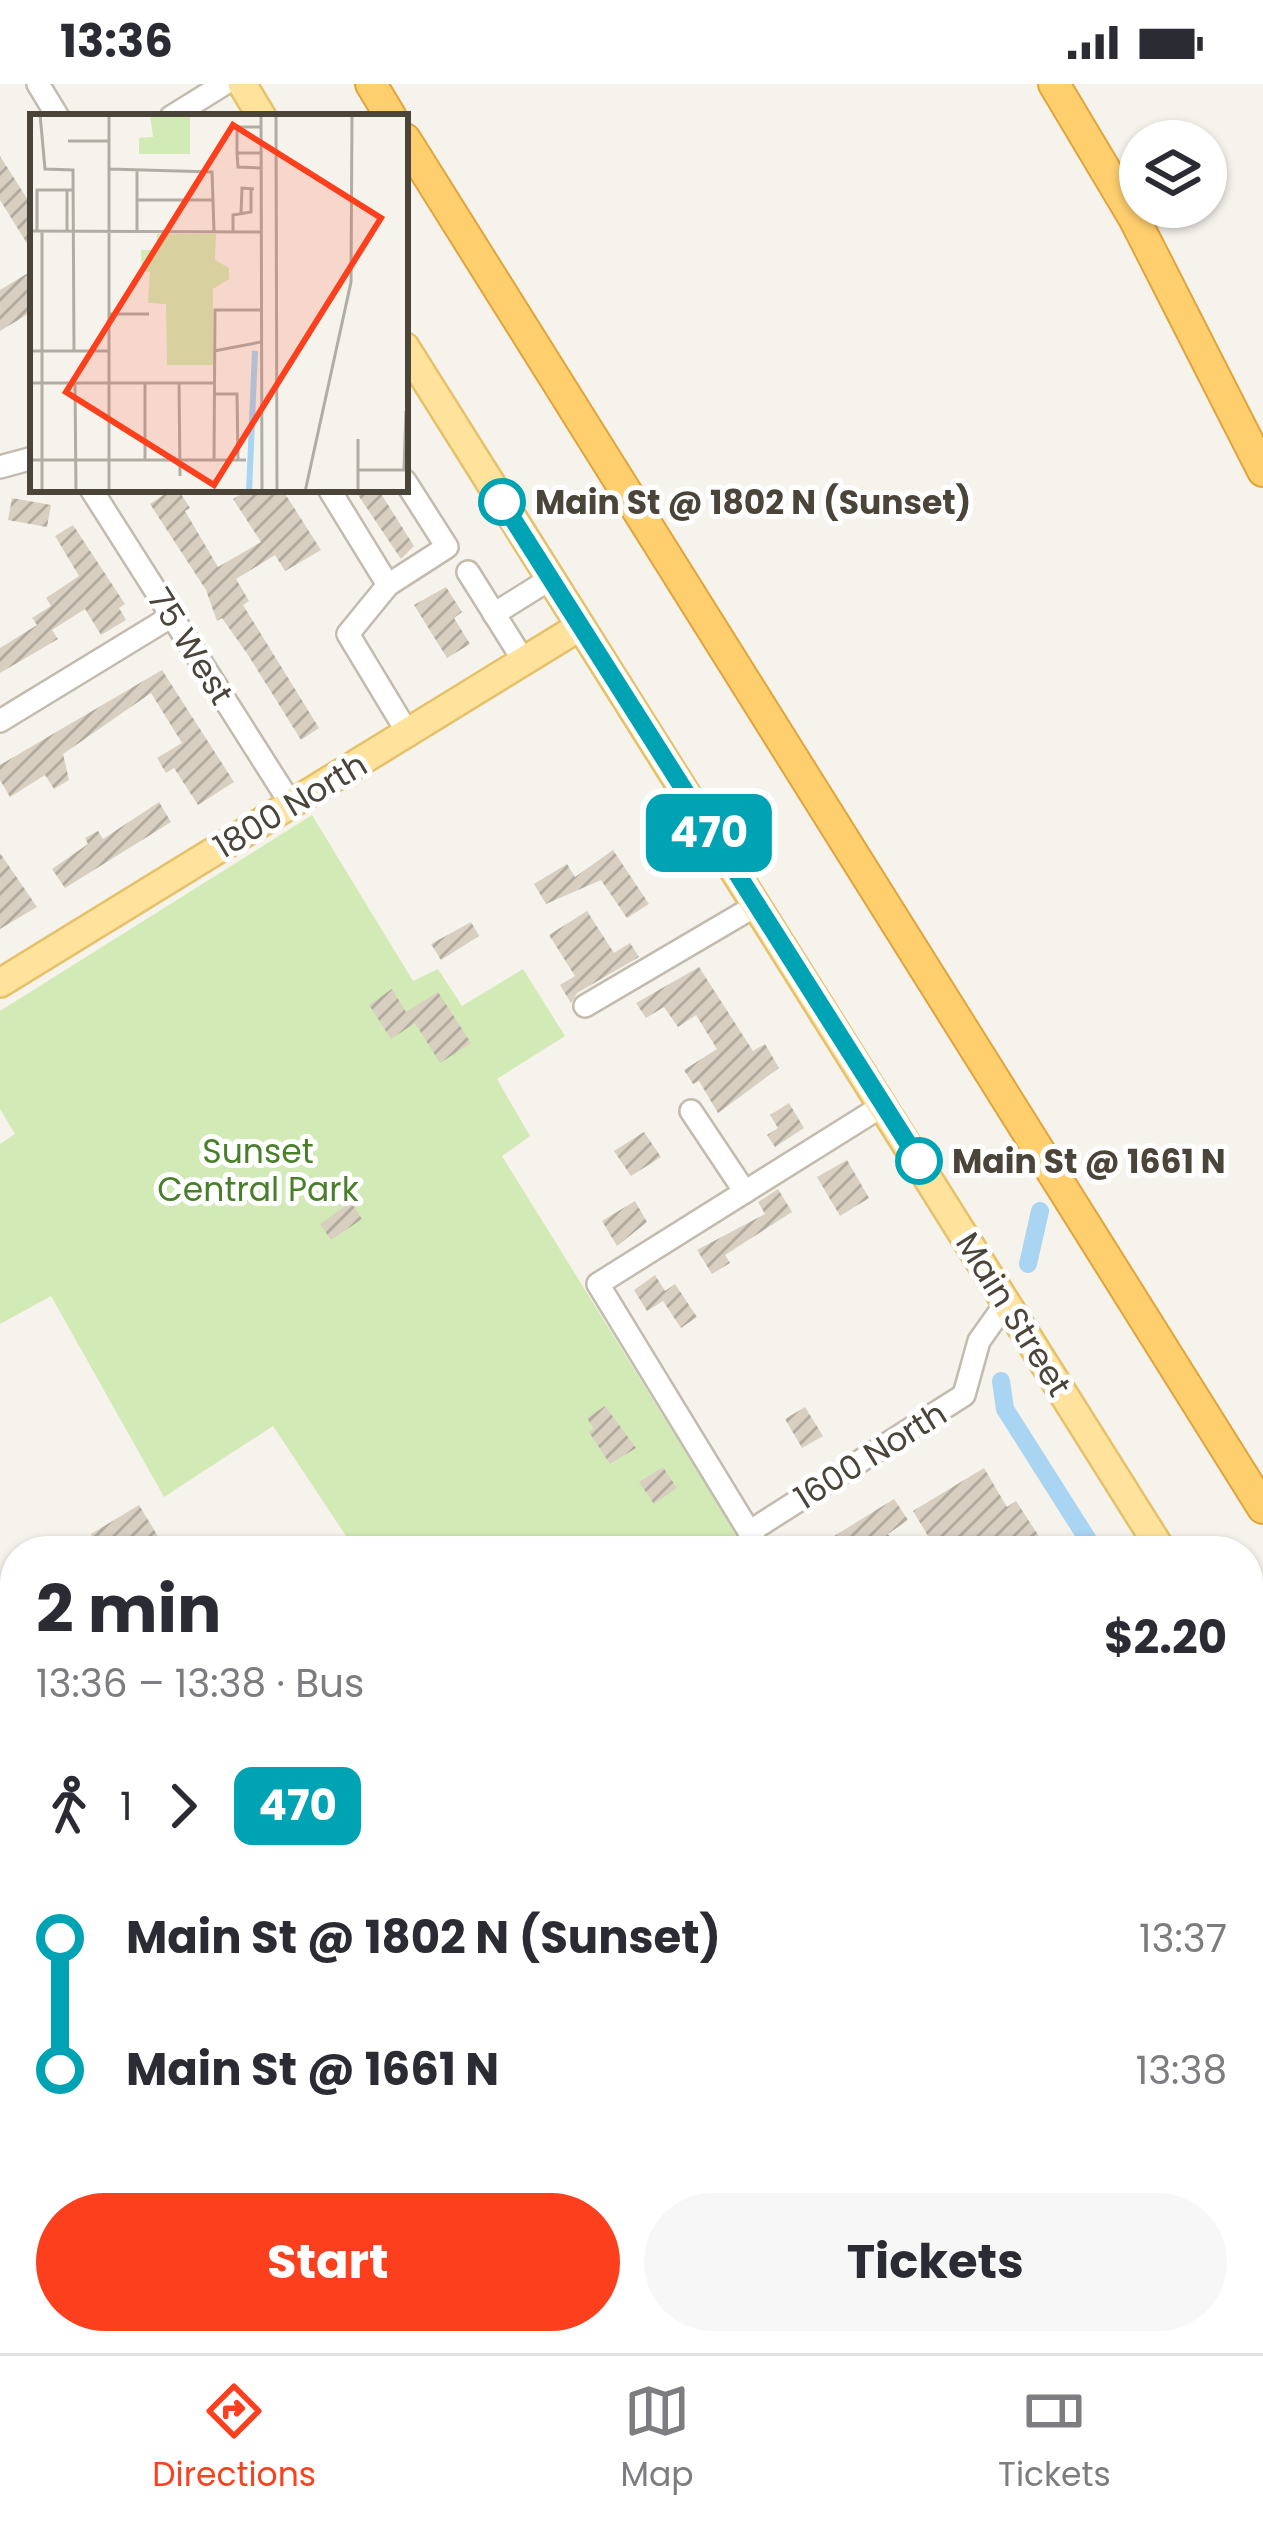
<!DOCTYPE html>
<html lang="en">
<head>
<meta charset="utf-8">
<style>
  body { margin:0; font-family:Poppins,sans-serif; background:#f7f7f7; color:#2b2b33; height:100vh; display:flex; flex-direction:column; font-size:45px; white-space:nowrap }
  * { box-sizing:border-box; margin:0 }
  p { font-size:39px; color:#7c7c81 }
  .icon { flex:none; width:66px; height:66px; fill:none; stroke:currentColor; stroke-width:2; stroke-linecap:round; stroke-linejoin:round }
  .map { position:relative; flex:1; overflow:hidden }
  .details { position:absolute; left:0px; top:1452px; width:1263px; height:819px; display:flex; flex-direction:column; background:#fff; border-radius:48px 48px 0 0; box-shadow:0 3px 9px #0004 }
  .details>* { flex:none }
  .badge { padding:0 24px; border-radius:18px; font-size:42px; line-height:78px }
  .tools { position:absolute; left:1119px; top:36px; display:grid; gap:24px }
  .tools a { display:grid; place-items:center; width:108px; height:108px; border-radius:50%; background:#fff; box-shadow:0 3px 9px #0004; font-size:60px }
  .map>.badge { position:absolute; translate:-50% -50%; box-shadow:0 0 0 6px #fff }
  .legs { display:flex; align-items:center; gap:18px; height:132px; padding:0 36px; font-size:39px }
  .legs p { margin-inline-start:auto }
  .overview { display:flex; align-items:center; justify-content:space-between; height:204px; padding:0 36px }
  h1 { font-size:66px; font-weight:700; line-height:90px }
  .button { display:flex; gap:24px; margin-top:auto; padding:24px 36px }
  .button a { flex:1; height:138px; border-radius:72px; background:#fc3f1d; color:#fff; font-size:48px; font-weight:700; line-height:138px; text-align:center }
  .button a+a { background:#f7f7f7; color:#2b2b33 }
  ul { padding:0 36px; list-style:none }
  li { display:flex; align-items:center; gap:42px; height:132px; font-size:45px }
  li i { display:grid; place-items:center; width:18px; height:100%; margin:0 15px; background:currentColor }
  li i::after { content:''; width:30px; height:30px; margin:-15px; border:9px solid; border-radius:50%; background:#fff }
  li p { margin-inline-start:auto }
  li:first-child i { background:linear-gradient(#0000 50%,currentColor 0) }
  li:last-child i { background:linear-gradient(currentColor 50%,#0000 0) }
  .status { display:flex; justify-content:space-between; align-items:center; height:84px; padding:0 60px; background:#fff; direction:ltr }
  .status svg { height:33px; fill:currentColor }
  .dock { display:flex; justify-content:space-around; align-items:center; height:168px; border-top:3px solid #e1e1e2; background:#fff; font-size:33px; color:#7c7c81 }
  .dock a { display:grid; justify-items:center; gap:6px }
  .dock .on { color:#fc3f1d }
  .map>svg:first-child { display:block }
  .green { fill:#d2eab5 }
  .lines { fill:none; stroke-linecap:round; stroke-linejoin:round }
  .canal { stroke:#a9d4f2; stroke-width:18 }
  .building { fill:url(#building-hatch) }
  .minor-casing { stroke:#c2bbae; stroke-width:26 }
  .major-casing { stroke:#e6c16a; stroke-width:32 }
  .highway-casing { stroke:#e0a43c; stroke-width:34 }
  .minor { stroke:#fff; stroke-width:21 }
  .major { stroke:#ffe39c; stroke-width:27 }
  .highway { stroke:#ffcf6e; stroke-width:30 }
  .line-1-casing { stroke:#fff; stroke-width:27 }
  .line-1 { stroke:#00a3b4; stroke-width:18 }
  .stop-1-dot { fill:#fff; stroke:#00a3b4; stroke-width:6 }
  .labels { text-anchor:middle; stroke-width:10; stroke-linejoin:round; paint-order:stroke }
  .stop-label { font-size:33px; font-weight:bold; fill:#4b4439; stroke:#fff; text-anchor:start }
  .street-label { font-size:33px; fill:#4b4439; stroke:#fff }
  .park-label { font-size:33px; fill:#4a7f2a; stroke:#fff }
  .inset-river { fill:none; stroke:#a9d4f2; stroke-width:6 }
  .inset-road { fill:none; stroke:#b2ada4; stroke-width:3 }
  .view { fill:#fc3f1d; fill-opacity:0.15; stroke:#fc3f1d; stroke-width:6 }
  .inset-edge { fill:none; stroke:#4b4439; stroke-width:6 }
</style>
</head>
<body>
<div class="status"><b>13:36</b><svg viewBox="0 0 49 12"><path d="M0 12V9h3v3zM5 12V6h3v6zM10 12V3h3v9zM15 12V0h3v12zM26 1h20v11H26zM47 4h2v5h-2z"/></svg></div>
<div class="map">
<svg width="1263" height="2269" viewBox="0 0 1263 2269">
  <defs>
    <pattern id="building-hatch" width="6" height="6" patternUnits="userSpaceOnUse" patternTransform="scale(3)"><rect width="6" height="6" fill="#d8cfc1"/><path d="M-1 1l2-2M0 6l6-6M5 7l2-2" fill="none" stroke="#b1aa9e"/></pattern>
  </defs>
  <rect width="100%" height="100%" fill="#f6f3ec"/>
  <!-- green -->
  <polygon class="green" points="312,731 413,897 438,885 462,922 523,885 565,952 497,995 530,1052 502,1072 747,1467 356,1467 273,1342 164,1413 51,1212 0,1240 0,1060 15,1050 0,1025 0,927"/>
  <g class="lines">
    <!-- canal -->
    <g class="canal">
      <polyline points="1028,1180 1040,1127"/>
      <polyline points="1001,1297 1005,1325 1095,1467"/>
      <polyline points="1248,1748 1263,1772"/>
    </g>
  </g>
  <!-- building -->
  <g class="building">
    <polygon points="0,72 33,124 33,169 0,116"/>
    <polygon points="33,186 33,227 0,247 0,206"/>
    <polygon points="172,405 178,405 190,424 185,427 218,483 261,458 233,415 251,405 282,405 321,466 285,487 275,471 236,495 249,517 243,521 319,644 301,656 248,571 222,534 217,537 206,506 150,420"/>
    <polygon points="354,405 378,405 414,462 401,475"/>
    <polygon points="12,414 51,421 47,443 8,436"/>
    <polygon points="73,441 125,520 119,524 126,536 101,551 85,525 52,546 58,555 0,589 0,564 37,541 32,534 51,522 46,514 79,492 55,452"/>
    <polygon points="446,503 462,528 454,534 470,560 447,574 414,521"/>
    <polygon points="162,586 234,698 198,721 174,684 166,689 157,674 182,659 151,609 63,670 69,696 54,705 45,691 10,713 0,696 0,681"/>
    <polygon points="159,718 171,738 65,804 52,785 88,760 85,754 98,747 103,755"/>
    <polygon points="613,766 649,820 627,834 601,796 546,820 534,800 567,780 575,793"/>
    <polygon points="0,769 37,823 0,845"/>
    <polygon points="587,827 614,869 630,859 639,873 577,909 571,919 560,901 575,892 549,851"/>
    <polygon points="471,838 479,852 441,876 431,860"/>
    <polygon points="699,883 753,967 765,960 779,984 718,1029 699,997 693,1000 684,986 717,965 696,931 678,943 664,923 646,934 636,919"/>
    <polygon points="392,905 406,928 438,908 471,959 440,979 415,939 391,955 369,921"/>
    <polygon points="789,1019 804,1044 775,1063 767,1051 778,1044 770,1031"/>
    <polygon points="644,1048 661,1073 631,1092 614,1067"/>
    <polygon points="847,1076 869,1114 840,1132 817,1093"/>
    <polygon points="778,1105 792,1128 725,1171 730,1179 712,1190 697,1166 765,1130 758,1118"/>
    <polygon points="635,1117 647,1138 617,1162 602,1137"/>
    <polygon points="351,1118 362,1135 331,1156 320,1140"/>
    <polygon points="655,1191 665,1207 675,1200 697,1233 681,1244 663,1217 647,1227 634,1206"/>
    <polygon points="605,1322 636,1364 610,1380 589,1348 594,1345 587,1334"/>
    <polygon points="805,1323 823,1352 802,1364 785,1335"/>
    <polygon points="663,1383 677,1404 654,1420 639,1398"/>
    <polygon points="984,1384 1007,1423 1016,1417 1044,1460 1033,1467 937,1467 913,1427"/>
    <polygon points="894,1415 908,1436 888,1450 898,1467 810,1467"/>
    <polygon points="139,1421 159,1454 138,1467 101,1467 91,1450"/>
  </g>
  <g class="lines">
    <!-- minor casing -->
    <g class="minor-casing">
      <g id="minor">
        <polyline points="38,0 58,33"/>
        <polyline points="171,33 224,0"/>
        <polyline points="0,383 33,374"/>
        <polyline points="405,397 447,463 388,501 348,550 409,651"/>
        <polyline points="91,405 291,720"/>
        <polyline points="329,405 388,501"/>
        <polyline points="468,488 525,579"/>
        <polyline points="494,530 550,495"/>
        <polyline points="0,637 172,532"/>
        <polyline points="585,922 755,822"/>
        <polyline points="691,1027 745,1108"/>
        <polyline points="749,1448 964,1311 979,1257 1006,1219"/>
        <polyline points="761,1467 598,1200 882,1022"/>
        <polyline points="0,1604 15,1594"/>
        <polyline points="0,1685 15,1708"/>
        <polyline points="0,1918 15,1908"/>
        <polyline points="1248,1931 1263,1954"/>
        <polyline points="1248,2064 1263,2055"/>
        <polyline points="0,2198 15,2188"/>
        <polyline points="73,2256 81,2269"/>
        <polyline points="361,2256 370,2269"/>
        <polyline points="663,2256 671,2269"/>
        <polyline points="959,2256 967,2269"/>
        <polyline points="915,2269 936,2256"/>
      </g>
    </g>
    <!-- major casing -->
    <g class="major-casing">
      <g id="major">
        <polyline points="242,0 262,33"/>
        <polyline points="405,263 1162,1467"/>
        <polyline points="0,899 579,543"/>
        <polyline points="1248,1605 1263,1629"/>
      </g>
    </g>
    <!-- highway casing -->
    <g class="highway-casing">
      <g id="highway">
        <polyline points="371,0 391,33"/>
        <polyline points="1054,0 1134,134 1263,387"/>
        <polyline points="405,55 1263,1424"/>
      </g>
    </g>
    <!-- minor -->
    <use href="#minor" class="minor"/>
    <!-- major -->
    <use href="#major" class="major"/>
    <!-- highway -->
    <use href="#highway" class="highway"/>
  </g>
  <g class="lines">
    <!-- line-1 casing -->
    <g class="line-1-casing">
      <polyline id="line-1" points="502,418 919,1077"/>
    </g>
    <!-- line-1 -->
    <use href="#line-1" class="line-1"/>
  </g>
  <!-- markers -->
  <g class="stop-1-dot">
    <circle cx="502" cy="418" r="21"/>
    <circle cx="919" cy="1077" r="21"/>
  </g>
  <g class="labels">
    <!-- stop labels -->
    <g class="stop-label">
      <text x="535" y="430">Main St @ 1802 N (Sunset)</text>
      <text x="952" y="1089">Main St @ 1661 N</text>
    </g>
    <!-- street labels -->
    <g class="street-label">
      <text transform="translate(191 562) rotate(58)" y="12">75 West</text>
      <text transform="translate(290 721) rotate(-31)" y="12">1800 North</text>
      <text transform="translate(1014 1230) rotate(58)" y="12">Main Street</text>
      <text transform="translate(870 1371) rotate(-32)" y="12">1600 North</text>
    </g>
    <!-- park labels -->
    <g class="park-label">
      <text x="258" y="1079">Sunset<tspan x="258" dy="38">Central Park</tspan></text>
    </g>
  </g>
  <!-- overview -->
  <g transform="translate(30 30)">
    <rect width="378" height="378" fill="#f6f3ec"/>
    <path d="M120,0H160V40H109V24L123,23ZM127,120H186L185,146L199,154V165L183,175V251H137L136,190L118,189L120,158L112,157L111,136H127Z" fill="#d2eab5"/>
    <path class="inset-river" d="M219,378L225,237"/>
    <path class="inset-road" d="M10,0L15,55L43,56L44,237M79,0V378M162,0L231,1M231,0L232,378M246,0L247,378M38,27H79M207,39V13H231M231,39H207L208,53L231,54M79,55L182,58L184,117M107,86H184M211,99L212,74L224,75M0,117L231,118M7,117V76H43M12,117V378M37,117V76M107,117V56M203,118V101L221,98V75M79,200H119M0,237H79M184,237L231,228M0,269H184M149,269L150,362M45,270L46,378M184,280H207L208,345M328,325V378M115,345V269M0,346H216M184,346L185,196H231M328,356H375M374,356L376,297M275,378L321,168L322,0"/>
    <path class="view" d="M203,11L351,104L184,371L36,278Z"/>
    <rect width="378" height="378" class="inset-edge"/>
  </g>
</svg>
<div class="tools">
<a><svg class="icon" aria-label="layers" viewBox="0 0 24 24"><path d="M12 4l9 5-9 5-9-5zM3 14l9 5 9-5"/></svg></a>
</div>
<b class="badge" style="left:709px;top:749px;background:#00a3b4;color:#fff">470</b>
<section class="details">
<div class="overview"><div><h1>2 min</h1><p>13:36 – 13:38 · Bus</p></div><b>$2.20</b></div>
<div class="legs"><svg class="icon" aria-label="walk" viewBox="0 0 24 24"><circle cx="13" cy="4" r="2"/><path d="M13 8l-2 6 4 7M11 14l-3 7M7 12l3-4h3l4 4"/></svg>1<svg class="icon" aria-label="forward" viewBox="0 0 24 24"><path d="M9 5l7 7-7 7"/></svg><b class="badge" style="background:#00a3b4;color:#fff">470</b></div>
<ul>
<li><i style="color:#00a3b4"></i><b>Main St @ 1802 N (Sunset)</b><p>13:37</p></li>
<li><i style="color:#00a3b4"></i><b>Main St @ 1661 N</b><p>13:38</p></li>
</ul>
<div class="button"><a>Start</a><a>Tickets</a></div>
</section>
</div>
<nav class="dock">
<a class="on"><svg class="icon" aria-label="directions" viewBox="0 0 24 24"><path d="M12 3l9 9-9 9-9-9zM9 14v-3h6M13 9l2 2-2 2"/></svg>Directions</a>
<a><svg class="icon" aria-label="map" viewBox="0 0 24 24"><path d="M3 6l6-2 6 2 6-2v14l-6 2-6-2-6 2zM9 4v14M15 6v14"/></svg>Map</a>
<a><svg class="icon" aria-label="tickets" viewBox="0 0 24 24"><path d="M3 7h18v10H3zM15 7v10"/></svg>Tickets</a>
</nav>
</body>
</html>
